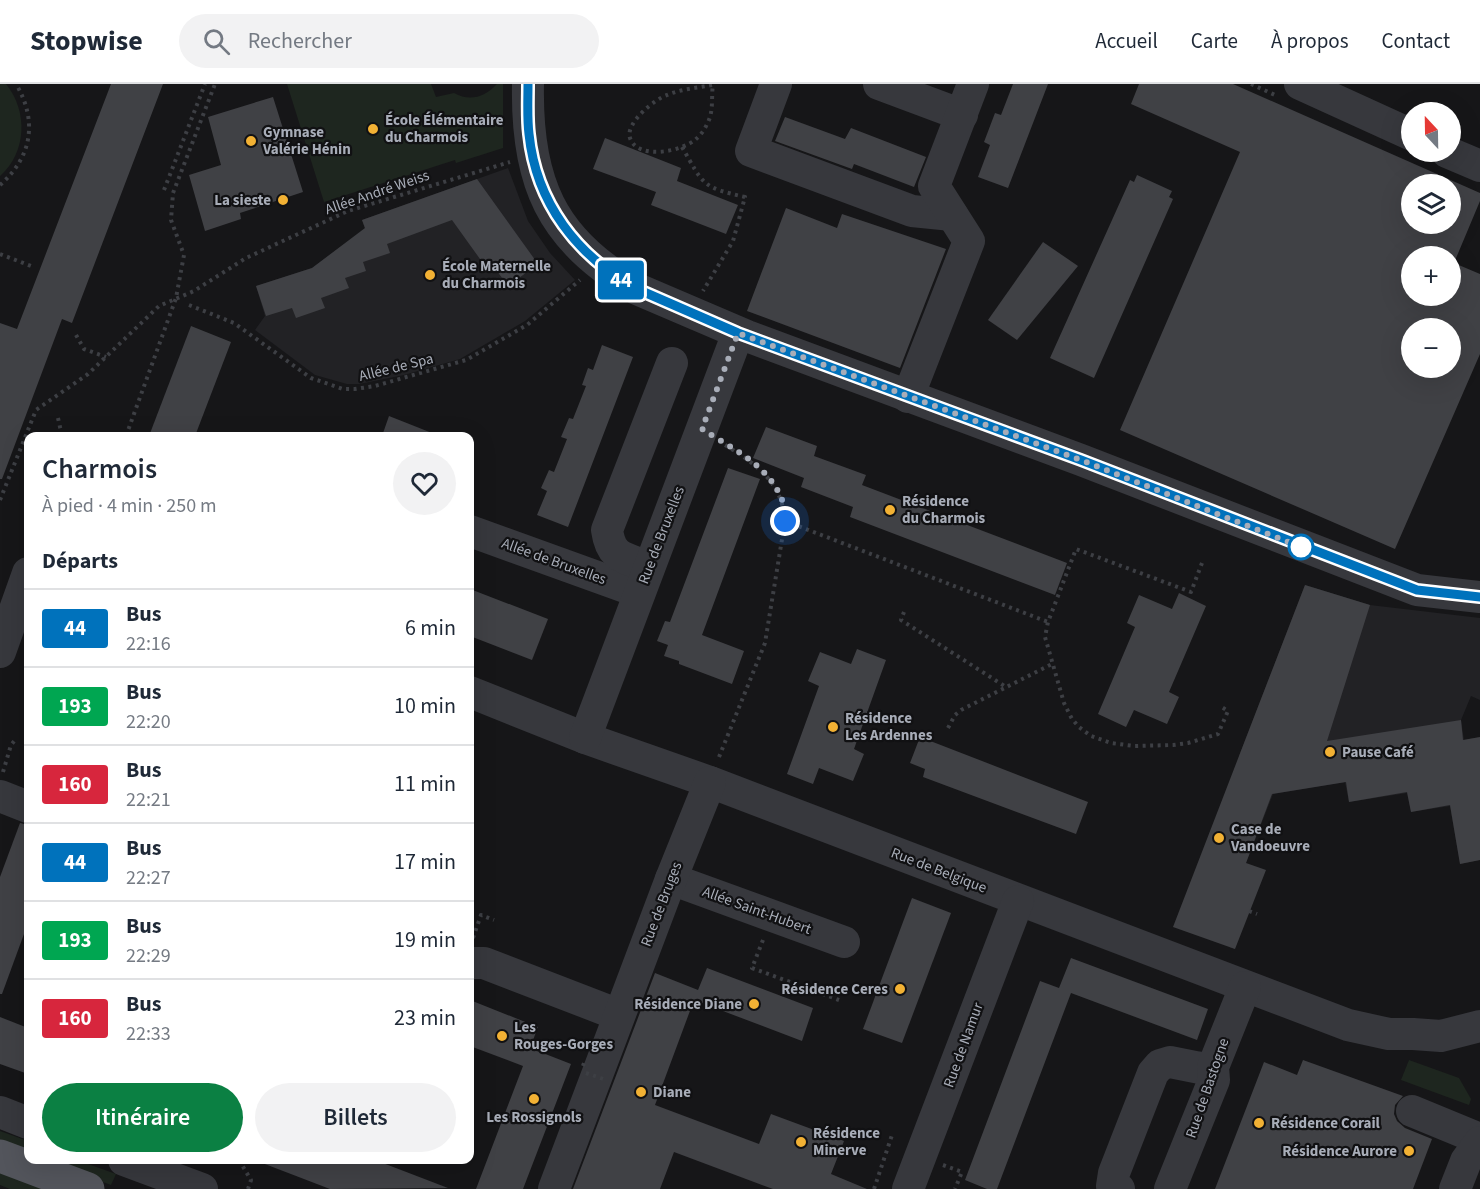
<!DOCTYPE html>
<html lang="fr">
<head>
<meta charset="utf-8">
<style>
  body { margin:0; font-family:"Source Sans 3",sans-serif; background:#f2f2f3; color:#1f2937; height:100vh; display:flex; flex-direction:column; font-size:22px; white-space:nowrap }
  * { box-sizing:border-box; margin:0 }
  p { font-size:20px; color:#747a83 }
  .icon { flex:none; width:33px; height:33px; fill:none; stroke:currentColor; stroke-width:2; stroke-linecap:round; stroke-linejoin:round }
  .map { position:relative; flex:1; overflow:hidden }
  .details { position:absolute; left:24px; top:348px; width:450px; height:732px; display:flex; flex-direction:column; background:#fff; border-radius:12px; box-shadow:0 6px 24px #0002 }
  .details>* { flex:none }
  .badge { padding:0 12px; border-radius:4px; font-size:21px; line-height:39px }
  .needle { width:39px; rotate:338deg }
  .fabs { position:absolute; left:1401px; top:18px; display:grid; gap:12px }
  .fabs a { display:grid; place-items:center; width:60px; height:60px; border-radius:50%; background:#fff; box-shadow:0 6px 24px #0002; font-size:30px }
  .you { position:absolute; width:30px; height:30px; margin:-15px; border:4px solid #fff; border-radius:50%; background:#1a73e8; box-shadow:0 0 0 9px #1a73e833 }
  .map>.badge { position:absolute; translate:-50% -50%; box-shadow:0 0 0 3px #fff }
  h2 { padding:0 18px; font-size:22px; line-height:54px }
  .round { display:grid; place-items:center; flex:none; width:63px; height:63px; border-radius:32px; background:#f2f2f3 }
  .overview { display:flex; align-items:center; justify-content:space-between; height:102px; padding:0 18px }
  h1 { font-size:28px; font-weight:600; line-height:45px }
  .cta { display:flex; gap:12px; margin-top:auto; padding:12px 18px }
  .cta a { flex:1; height:69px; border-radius:36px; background:#0b8043; color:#fff; font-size:24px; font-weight:600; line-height:69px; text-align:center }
  .cta a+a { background:#f2f2f3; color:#1f2937 }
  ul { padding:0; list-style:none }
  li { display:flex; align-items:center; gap:18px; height:78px; padding:0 18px; border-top:2px solid #e0e1e3 }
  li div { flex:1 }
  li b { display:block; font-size:22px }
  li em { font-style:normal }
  li .badge { min-width:66px; font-weight:700; text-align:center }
  header { display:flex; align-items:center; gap:36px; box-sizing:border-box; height:84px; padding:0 30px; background:#fff; border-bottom:2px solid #e0e1e3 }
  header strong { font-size:28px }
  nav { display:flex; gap:33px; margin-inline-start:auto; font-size:21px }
  .search { width:420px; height:54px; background:#f2f2f3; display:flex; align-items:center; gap:15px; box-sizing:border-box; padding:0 21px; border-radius:33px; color:#747a83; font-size:22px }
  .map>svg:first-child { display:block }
  .built { fill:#222225 }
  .green { fill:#1e261f }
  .building { fill:#404145; fill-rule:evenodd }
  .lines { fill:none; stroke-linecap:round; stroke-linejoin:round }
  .path { stroke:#3d3f44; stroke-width:4; stroke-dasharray:3 4.5; stroke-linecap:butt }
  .minor { stroke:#37383d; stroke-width:32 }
  .major { stroke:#53555c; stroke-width:33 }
  .path-bridge { stroke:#3d3f44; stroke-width:4; stroke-dasharray:3 4.5; stroke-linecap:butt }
  .line-casing { stroke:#fff; stroke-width:14 }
  .line { stroke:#0072bc; stroke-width:9 }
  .walk { stroke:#a8adb8; stroke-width:6; stroke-dasharray:0 10.8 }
  .poi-dot { fill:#f2b134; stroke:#111113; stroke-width:2 }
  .stop-dot { fill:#fff; stroke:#0072bc; stroke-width:3 }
  .labels { text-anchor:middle; stroke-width:4.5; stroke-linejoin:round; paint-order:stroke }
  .poi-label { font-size:15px; font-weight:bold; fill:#a8adb8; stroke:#111113; text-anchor:start }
  .street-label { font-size:15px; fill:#a8adb8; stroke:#111113 }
</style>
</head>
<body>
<header>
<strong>Stopwise</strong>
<div class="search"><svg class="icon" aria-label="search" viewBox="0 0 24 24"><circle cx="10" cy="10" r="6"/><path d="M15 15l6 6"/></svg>Rechercher</div>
<nav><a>Accueil</a><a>Carte</a><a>À propos</a><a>Contact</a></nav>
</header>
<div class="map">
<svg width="1480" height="1105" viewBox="0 0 1480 1105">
  <rect width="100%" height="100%" fill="#161618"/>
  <!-- built -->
  <g class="built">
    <polygon points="508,84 528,137 550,169 575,196 525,237 460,275 404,291 359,300 347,300 315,291 255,246 265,232 256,202 312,184 365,145 362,136"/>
    <polygon points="1305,501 1370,521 1480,534 1480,616 1471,612 1461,636 1464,656 1480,653 1480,776 1460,780 1450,722 1411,728 1407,709 1349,718 1345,698 1273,710 1246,779 1235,865 1229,863 1232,853 1243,691 1271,666 1239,672"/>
  </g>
  <!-- green -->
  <g class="green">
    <path d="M0,0H6C28,27 27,68 0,92Z"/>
    <path d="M287,0H431L436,13L454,9C470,18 485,13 497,0H503V64L456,79L455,76L324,118Z"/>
    <polygon points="1409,976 1459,994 1471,1015 1469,1021 1401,996"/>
    <polygon points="0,1047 28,1057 28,1070 0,1059"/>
    <polygon points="44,1076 77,1076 116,1090 111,1101"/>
    <polygon points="0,1084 54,1105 10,1105 0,1101"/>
  </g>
  <!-- building -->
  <g class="building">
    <polygon points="111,0 163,0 72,239 62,235 2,395 0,395 0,239 17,245"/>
    <polygon points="1013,0 1048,0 1008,104 978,93 990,61 984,58 995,29 1001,31"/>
    <path d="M1139,0H1233L1480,109V117L1454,179L1480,190V270L1395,465L1120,346L1240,68L1131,20ZM1412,100H1450V140H1412ZM1412,172H1450V212H1412ZM1412,244H1450V284H1412Z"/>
    <polygon points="273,13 303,108 240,129 241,135 205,147 189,91 221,81 208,33"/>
    <polygon points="785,33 845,55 851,44 926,73 914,103 854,80 852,85 775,57"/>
    <polygon points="605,54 681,84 677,97 738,121 726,150 651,121 656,108 593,85"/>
    <polygon points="1137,91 1172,107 1169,113 1173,115 1094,294 1050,274 1130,96 1134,98"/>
    <polygon points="477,95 538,180 508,202 491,179 485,182 452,136 387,160 390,169 363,178 366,187 345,194 349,204 321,214 325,224 296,234 292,224 266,232 256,202 312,184 365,144 362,136"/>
    <polygon points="786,124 837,144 842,130 946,165 900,284 747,227"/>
    <polygon points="1043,158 1078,182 1017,256 988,236"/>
    <polygon points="191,242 231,258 195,352 149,352"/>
    <polygon points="602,261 633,273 568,443 537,431 547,407 541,404 549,386 554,388 567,355 561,353 569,334 573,335 586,302 582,301 588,284 593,286"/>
    <polygon points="389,332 437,351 437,352 382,352"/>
    <polygon points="766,343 817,362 814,372 866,391 862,401 1067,479 1055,511 850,433 853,423 801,403 804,394 753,374"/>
    <polygon points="728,384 760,395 702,551 744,567 732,600 679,580 679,577 664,572 668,561 657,557 665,537 670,538"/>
    <polygon points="1305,501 1370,521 1327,657 1461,636 1463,656 1480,653 1480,776 1460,780 1450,721 1411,728 1407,708 1349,718 1346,698 1272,710 1246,779 1266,786 1235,865 1173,843"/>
    <polygon points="470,505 548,535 532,576 470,552"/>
    <polygon points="1179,509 1206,522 1169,608 1179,613 1167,640 1134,626 1126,643 1098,630 1135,543 1127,539 1139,511 1172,525"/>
    <polygon points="857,565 886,576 854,665 864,670 853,697 819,684 813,700 787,690 819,602 808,597 820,568 851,580"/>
    <polygon points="920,653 1088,718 1076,750 923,693 925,685 910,679"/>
    <polygon points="20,739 28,741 28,839 2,910 0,910 0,793"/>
    <polygon points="912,814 951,829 902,959 863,945"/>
    <polygon points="1071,874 1208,925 1197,956 1071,909 997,1105 987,1105 965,1096 1040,897 1059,904"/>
    <polygon points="707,884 813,924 802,957 694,916 655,1021 759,1060 771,1030 844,1057 831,1090 867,1105 773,1105 674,1068 660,1105 573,1105 655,889 698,906"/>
    <polygon points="470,916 538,943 530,964 571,980 523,1105 476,1105 523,982 470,962"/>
    <polygon points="0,933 28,944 28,990 0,980"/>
    <polygon points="1303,976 1403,1012 1395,1021 1394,1030 1397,1037 1405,1044 1432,1055 1413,1105 1215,1105 1264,978 1297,991"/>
    <polygon points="257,1076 375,1076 448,1104 330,1105 257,1077"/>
  </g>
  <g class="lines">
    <!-- path -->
    <g class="path">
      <polyline points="1251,0 1277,12"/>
      <path d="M712,1C697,4 681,5 667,11C655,15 625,39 630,54C638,77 683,67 696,55C700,52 705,45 707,40C714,28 711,14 713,0"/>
      <path d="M682,63C704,101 701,103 745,113L733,157L703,207"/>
      <path d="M0,101C32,73 38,37 16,0"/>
      <polyline points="164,106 205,0"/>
      <polyline points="0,170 31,182"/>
      <polyline points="189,221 234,239 311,294 343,305 355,305 375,302 466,276 527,241 580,196"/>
      <polyline points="76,251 84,265 106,273"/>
      <polyline points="58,334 62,352"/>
      <polyline points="126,352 176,214 184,171 171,136 173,109 215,0"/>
      <polyline points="0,416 36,326 88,290 159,222 194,207 246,174 348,127 510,78"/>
      <polyline points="785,437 1048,538"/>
      <polyline points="1202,479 1191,508 1076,465 1048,538 1045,553 1064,619 1072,635 1079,643 1091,652 1111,659 1134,662 1173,661 1188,659 1218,650 1228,627 1220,622"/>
      <polyline points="904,528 901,536 1006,603"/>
      <polyline points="948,644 955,631 961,626 1052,580"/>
      <path d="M719,673L765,559L785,437C782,396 754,379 722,359"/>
      <polyline points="3,688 11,661 16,655"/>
      <polyline points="1249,827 1257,830"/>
      <polyline points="473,854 481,831 494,836"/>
      <polyline points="763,856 752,884 839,916"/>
      <polyline points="239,1076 251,1096 248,1105"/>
      <polyline points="943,1081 962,1088 955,1105"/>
      <polyline points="874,1105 892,1051"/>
    </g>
    <!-- minor -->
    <g class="minor">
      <path d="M528,0C526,96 550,156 637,205L747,252L1081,376L1417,506L1480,513"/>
      <polyline points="776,0 751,67 912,127 952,131"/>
      <polyline points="879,0 962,31"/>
      <polyline points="1300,0 1412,51"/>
      <polyline points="1447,68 1480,82"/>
      <polyline points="908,313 969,157 934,102 973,0"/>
      <polyline points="470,447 639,508"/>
      <path d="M649,483C624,473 611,475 607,446L672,279"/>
      <polyline points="0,568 28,489"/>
      <polyline points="470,608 585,654 710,698 1348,941 1389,950 1413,950 1441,952 1480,942"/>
      <polyline points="585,654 738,249"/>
      <polyline points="0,712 28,723"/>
      <polyline points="671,795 844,858"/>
      <polyline points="470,879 484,879 619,931"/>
      <polyline points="1412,1027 1480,1055"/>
      <polyline points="0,1028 28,1039"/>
      <polyline points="124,1076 202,1105"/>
      <polyline points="554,1105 671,795 710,698"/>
      <polyline points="908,1105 1018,817"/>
      <polyline points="1119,1105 1112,1102 1114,1089 1153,989 1160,981 1170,978 1200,984 1213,983"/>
      <polyline points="1170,1105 1214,996 1213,983 1245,903"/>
      <polyline points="1455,1105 1466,1077 1480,1058"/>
    </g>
    <!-- major -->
    <polyline class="major" points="0,1072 88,1105"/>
    <!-- path-bridge -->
    <g class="path-bridge">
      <polyline points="583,982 585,976"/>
      <polyline points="586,989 606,996"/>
    </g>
  </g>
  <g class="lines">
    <!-- line casing -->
    <g class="line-casing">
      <path id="line" d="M528,0C528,17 527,34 529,50C536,119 577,172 637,205L738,249L1081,376L1417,506L1480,513"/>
    </g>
    <!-- line -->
    <use href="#line" class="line"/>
    <!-- walk -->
    <path class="walk" d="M785,437C784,427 784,417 779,409C764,379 728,362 702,345L738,249L1081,376L1301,463"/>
  </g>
  <!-- markers -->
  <g class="poi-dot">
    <circle cx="373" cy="45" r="6"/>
    <circle cx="251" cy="57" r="6"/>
    <circle cx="283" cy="116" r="6"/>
    <circle cx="430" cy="191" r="6"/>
    <circle cx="890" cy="426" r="6"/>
    <circle cx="833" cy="643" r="6"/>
    <circle cx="1330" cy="668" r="6"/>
    <circle cx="1219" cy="754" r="6"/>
    <circle cx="900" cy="905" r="6"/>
    <circle cx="754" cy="920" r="6"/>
    <circle cx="502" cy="952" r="6"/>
    <circle cx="641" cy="1008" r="6"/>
    <circle cx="534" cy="1015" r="6"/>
    <circle cx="1259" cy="1039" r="6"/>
    <circle cx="801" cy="1058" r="6"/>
    <circle cx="1409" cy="1067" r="6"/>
  </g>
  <circle class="stop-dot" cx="1301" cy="463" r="12"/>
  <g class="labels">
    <!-- poi labels -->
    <g class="poi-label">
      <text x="385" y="41">École Élémentaire<tspan x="385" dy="17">du Charmois</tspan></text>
      <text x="263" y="53">Gymnase<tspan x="263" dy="17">Valérie Hénin</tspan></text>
      <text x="271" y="121" text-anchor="end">La sieste</text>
      <text x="442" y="187">École Maternelle<tspan x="442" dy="17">du Charmois</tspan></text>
      <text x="902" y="422">Résidence<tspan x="902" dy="17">du Charmois</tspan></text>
      <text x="845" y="639">Résidence<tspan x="845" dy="17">Les Ardennes</tspan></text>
      <text x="1342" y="673">Pause Café</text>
      <text x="1231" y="750">Case de<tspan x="1231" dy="17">Vandoeuvre</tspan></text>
      <text x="888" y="910" text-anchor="end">Résidence Ceres</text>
      <text x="742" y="925" text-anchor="end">Résidence Diane</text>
      <text x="514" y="948">Les<tspan x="514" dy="17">Rouges-Gorges</tspan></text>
      <text x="653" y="1013">Diane</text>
      <text x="534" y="1038" text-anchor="middle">Les Rossignols</text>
      <text x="1271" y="1044">Résidence Corail</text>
      <text x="813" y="1054">Résidence<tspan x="813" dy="17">Minerve</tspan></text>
      <text x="1397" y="1072" text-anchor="end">Résidence Aurore</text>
    </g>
    <!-- street labels -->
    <g class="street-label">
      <text transform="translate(377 108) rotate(-19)" y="5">Allée André Weiss</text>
      <text transform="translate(396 283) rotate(-14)" y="5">Allée de Spa</text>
      <text transform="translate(661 451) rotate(-69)" y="5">Rue de Bruxelles</text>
      <text transform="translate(554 477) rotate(20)" y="5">Allée de Bruxelles</text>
      <text transform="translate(939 786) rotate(21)" y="5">Rue de Belgique</text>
      <text transform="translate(661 820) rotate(-69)" y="5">Rue de Bruges</text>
      <text transform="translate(757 826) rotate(20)" y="5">Allée Saint-Hubert</text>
      <text transform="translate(963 961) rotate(-70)" y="5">Rue de Namur</text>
      <text transform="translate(1207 1004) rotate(-71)" y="5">Rue de Bastogne</text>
    </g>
  </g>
</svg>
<div class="fabs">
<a><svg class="needle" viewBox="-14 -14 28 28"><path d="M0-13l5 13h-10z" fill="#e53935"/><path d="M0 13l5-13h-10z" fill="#747a83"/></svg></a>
<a><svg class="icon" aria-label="layers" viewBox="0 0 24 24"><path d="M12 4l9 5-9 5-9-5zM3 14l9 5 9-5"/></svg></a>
<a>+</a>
<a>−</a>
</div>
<div class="you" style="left:785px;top:437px"></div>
<b class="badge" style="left:621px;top:196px;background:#0072bc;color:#fff">44</b>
<section class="details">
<div class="overview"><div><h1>Charmois</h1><p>À pied · 4 min · 250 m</p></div><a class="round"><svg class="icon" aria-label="heart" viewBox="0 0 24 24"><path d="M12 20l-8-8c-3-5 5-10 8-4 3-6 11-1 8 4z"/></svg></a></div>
<h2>Départs</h2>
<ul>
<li><span class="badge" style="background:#0072bc;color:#fff">44</span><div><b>Bus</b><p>22:16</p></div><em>6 min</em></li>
<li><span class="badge" style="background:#00a651;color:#fff">193</span><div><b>Bus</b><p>22:20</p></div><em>10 min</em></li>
<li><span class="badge" style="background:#d7263d;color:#fff">160</span><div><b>Bus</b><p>22:21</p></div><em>11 min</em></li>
<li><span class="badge" style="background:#0072bc;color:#fff">44</span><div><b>Bus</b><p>22:27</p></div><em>17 min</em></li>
<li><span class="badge" style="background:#00a651;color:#fff">193</span><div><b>Bus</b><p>22:29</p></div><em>19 min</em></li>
<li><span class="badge" style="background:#d7263d;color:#fff">160</span><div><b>Bus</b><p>22:33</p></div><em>23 min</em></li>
</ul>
<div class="cta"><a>Itinéraire</a><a>Billets</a></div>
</section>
</div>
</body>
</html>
